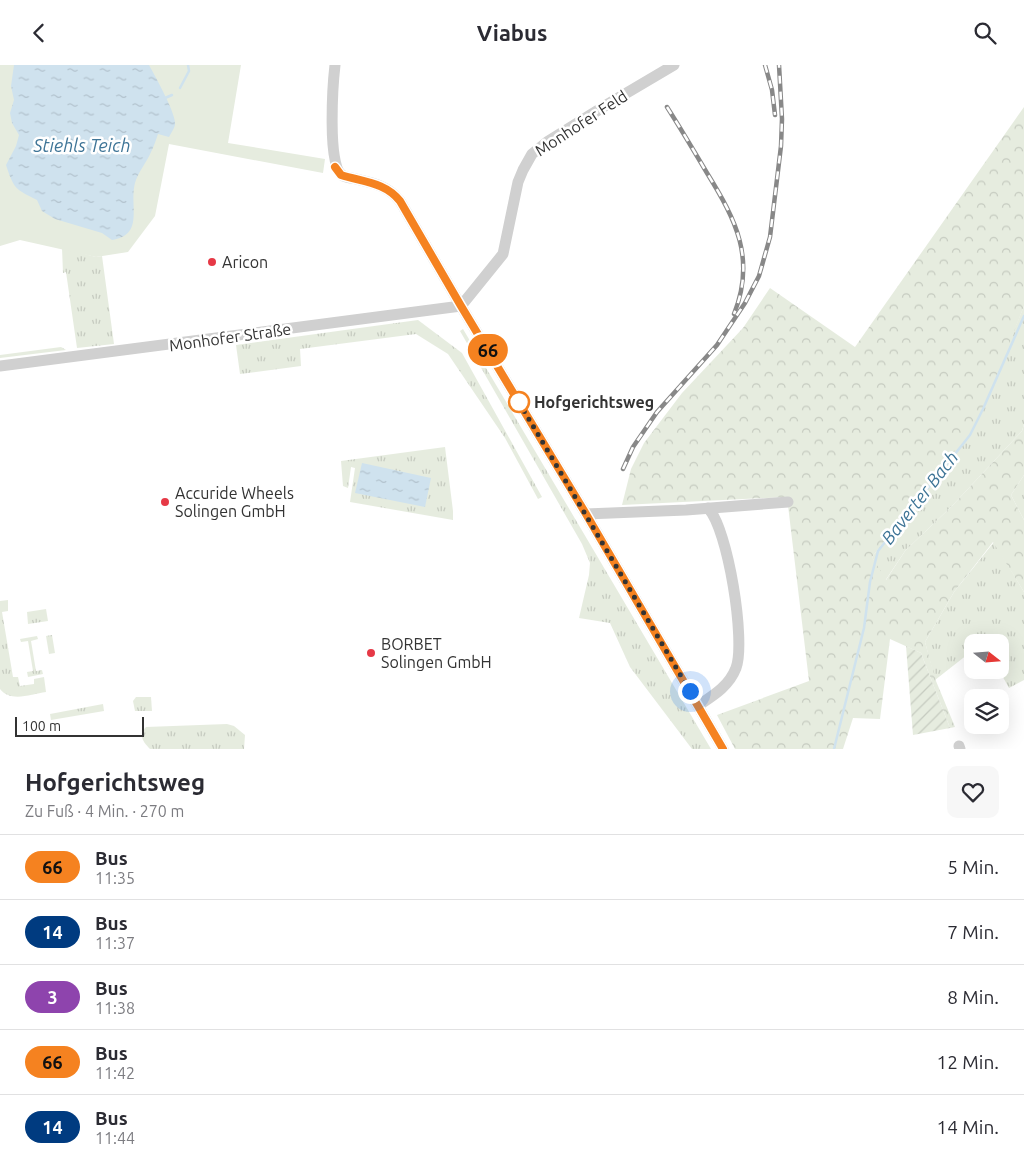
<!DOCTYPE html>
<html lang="de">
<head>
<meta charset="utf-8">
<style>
  body { margin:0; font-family:Ubuntu,sans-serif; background:#f7f7f7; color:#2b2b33; height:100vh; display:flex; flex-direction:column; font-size:19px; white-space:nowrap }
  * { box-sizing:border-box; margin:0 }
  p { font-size:16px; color:#7c7c81 }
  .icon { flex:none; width:28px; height:28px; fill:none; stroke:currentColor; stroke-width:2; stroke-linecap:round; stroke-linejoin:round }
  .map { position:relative; height:684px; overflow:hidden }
  .panel { display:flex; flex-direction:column; background:#fff; flex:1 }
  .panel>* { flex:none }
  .badge { padding:0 10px; border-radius:16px; font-size:18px; line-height:32px }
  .needle { width:32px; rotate:107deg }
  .tools { position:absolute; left:964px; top:569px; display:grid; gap:10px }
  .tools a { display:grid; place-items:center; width:45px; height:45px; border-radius:10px; background:#fff; box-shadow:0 5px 20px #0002; font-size:25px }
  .scale { position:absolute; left:15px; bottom:12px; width:129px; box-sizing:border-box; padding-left:5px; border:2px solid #333; border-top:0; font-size:14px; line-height:18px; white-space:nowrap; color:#333; -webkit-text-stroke:4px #fff; paint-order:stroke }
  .you { position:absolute; width:25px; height:25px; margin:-12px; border:4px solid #fff; border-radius:50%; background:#1a73e8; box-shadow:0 0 0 8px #1a73e833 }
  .map>.badge { position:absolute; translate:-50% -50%; box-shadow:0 0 0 2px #fff }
  .round { display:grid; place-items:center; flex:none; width:52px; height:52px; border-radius:10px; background:#f7f7f7 }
  .overview { display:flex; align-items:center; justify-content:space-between; height:85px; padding:0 25px }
  h1 { font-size:24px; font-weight:600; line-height:38px }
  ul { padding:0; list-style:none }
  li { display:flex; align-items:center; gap:15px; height:65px; padding:0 25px; border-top:1px solid #e1e1e2 }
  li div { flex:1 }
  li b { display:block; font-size:19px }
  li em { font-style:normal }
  li .badge { min-width:55px; font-weight:700; text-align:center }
  header { display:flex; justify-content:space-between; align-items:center; height:65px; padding:0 25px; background:#fff; font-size:22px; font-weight:600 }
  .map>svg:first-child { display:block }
  .grass { fill:url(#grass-tufts) }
  .forest { fill:url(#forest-crowns) }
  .park { fill:#e6ecdf }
  .garden { fill:url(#garden-furrows) }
  .water { fill:url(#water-ripples) }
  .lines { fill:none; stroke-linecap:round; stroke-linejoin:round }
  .stream { stroke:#cfe2ee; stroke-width:2.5 }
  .minor { stroke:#d0d0d0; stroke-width:11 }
  .rail-casing { stroke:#888; stroke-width:4.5 }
  .rail { stroke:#fff; stroke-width:2.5; stroke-dasharray:8; stroke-linecap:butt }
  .line-casing { stroke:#fff; stroke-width:11 }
  .line { stroke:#f58220; stroke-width:8 }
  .walk { stroke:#333; stroke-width:5; stroke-dasharray:0 9 }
  .poi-dot { fill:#e63946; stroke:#fff; stroke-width:2 }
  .stop-dot { fill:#fff; stroke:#f58220; stroke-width:2.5 }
  .labels { text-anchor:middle; stroke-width:5; stroke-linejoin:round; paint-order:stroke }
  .street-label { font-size:16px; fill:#333; stroke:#fff }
  .poi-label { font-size:16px; fill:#333; stroke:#fff; text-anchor:start }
  .stop-label { font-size:16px; font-weight:bold; fill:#333; stroke:#fff; text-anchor:start }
  .water-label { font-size:18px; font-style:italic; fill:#3f7597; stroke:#fff }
</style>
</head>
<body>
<header><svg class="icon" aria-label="back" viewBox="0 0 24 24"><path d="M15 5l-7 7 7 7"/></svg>Viabus<svg class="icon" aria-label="search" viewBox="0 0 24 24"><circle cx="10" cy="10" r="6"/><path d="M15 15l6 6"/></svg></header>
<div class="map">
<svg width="1024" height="684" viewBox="0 0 1024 684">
  <defs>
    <pattern id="grass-tufts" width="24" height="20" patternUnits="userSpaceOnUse" patternTransform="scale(1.25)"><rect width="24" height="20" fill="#e6ecdf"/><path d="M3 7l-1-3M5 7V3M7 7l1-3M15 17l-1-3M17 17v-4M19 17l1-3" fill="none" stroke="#c6cbc0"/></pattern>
    <pattern id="forest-crowns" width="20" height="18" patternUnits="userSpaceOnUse" patternTransform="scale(1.25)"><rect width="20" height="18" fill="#e6ecdf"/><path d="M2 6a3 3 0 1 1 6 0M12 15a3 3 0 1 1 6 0" fill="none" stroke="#c6cbc0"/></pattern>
    <pattern id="garden-furrows" width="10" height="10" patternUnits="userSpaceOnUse" patternTransform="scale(1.25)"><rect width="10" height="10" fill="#e6ecdf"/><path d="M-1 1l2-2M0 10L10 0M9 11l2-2" fill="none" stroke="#c6cbc0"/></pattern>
    <pattern id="water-ripples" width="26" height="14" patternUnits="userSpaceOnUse" patternTransform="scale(1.25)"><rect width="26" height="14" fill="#cfe2ee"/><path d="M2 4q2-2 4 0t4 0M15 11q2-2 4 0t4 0" fill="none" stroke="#b2c2cd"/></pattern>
  </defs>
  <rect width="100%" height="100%" fill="#fff"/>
  <!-- grass -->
  <g class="grass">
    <polygon points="62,183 96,192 102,191 114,279 77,283 66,207 63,208"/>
    <polygon points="1024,241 1024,359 1022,366 952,441 905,486 885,516 872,492 923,425 1012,270"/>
    <polygon points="418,255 462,288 542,432 538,434 505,373 448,289 416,269 300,284 301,301 240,309 236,280"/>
    <polygon points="463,264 711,684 692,684 630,602 610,558 579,553 589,510 590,498 582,479 460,266"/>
    <polygon points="61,282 66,285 0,293 0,290"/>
    <polygon points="445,382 453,446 453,455 350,437 355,403 351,402 348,423 343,421 341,396"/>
    <polygon points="1024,410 1024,455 1011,430"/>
    <polygon points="994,477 1024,527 1024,615 1009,623 999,605 1000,578 972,578 972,586 935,615 925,577 954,527"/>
    <path d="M8,535V546L2,547L13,612H18L20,621L34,619V614L44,612L46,627C31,629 11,638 0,624V536Z"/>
    <polygon points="46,544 48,556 28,559 27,547"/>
    <polygon points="52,570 55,588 49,589 46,571"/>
    <polygon points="37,571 38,574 31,576 36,606 42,605 43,609 28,612 27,607 33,606 28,576 21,577 20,574"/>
    <polygon points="136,632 151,632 152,646 135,646 133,636"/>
    <polygon points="103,639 104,646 51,655 50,649"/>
    <path d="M227,659L234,661L245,670L244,684H150C143,677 138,670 146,662Z"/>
  </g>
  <!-- forest -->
  <polygon class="forest" points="1024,42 1024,241 979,355 872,492 886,515 905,486 952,441 1022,366 1024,359 1024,410 1011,430 1024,455 1024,527 993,477 954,527 925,577 936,616 955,662 950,663 921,588 890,574 880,654 853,653 843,684 735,684 717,650 809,616 787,432 622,440 631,404 644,378 682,328 743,263 770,223 855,282"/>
  <!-- park -->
  <polygon class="park" points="0,0 241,0 228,78 325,94 323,108 169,79 155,151 128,187 96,192 20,175 0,181"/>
  <!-- garden -->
  <polygon class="garden" points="906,581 921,588 950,663 913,670"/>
  <!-- water -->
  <g class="water">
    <path d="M14,0H149C155,11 177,50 175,60C174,64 171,68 169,72L158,69C156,75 154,81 151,87C147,97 138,107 135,118C129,141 145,170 112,175L102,168L55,154L42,146L37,135C15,124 14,124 6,100L16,81L19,70L12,58L10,48L14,35L11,21Z"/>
    <polygon points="362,398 431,413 425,442 355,428"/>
  </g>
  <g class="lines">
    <!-- stream -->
    <g class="stream">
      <polyline points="180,23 189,6 188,0"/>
      <polyline points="165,33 172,30"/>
      <polyline points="834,684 864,563 870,517 878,486 970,370 983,344 1024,251"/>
    </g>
    <!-- minor -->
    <g class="minor">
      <path d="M335,0C333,17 327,101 342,110C346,113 352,113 356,114C374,118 388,121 400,136L461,241L586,449L723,684"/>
      <polyline points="461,241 503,189 518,117 523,105 532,89 547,77 608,39 674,0"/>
      <polyline points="0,301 461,241"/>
      <polyline points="586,449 686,445 788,437"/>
      <path d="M699,640C714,630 729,621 736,603C746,577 728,463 708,443"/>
      <polyline points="959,681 960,684"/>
    </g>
    <!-- rail casing -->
    <g class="rail-casing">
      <g id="rail">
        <polyline points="765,0 772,25 775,50"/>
        <path d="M667,42C681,64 694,86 707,108C736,155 756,194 734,249"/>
        <polyline points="623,404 633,382 657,347 717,280 745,238 759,211 770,172 781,81 782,54 779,0"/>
      </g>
    </g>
    <!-- rail -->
    <use href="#rail" class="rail"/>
  </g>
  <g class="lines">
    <!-- line casing -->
    <g class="line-casing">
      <path id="line" d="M335,102L341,110C363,117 385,117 400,136L461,241L586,449L723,684"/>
    </g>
    <!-- line -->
    <use href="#line" class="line"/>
    <!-- walk -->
    <polyline class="walk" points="519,337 517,334 690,626"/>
  </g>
  <!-- markers -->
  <g class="poi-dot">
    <circle cx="212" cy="197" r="5"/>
    <circle cx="165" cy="437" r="5"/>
    <circle cx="371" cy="588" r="5"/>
  </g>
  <circle class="stop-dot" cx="519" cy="337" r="10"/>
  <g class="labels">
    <!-- street labels -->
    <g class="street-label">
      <text transform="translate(581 58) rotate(-33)" y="6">Monhofer Feld</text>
      <text transform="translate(230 272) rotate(-8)" y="6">Monhofer Straße</text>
    </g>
    <!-- poi labels -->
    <g class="poi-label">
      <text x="222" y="203">Aricon</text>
      <text x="175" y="434">Accuride Wheels<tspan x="175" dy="18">Solingen GmbH</tspan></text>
      <text x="381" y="585">BORBET<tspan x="381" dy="18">Solingen GmbH</tspan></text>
    </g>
    <!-- stop labels -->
    <g class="stop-label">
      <text x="534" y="343">Hofgerichtsweg</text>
    </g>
    <!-- water labels -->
    <g class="water-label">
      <text x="82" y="87">Stiehls Teich</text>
      <text transform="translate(920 433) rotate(-52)" y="6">Baverter Bach</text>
    </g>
  </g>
</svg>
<div class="tools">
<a><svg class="needle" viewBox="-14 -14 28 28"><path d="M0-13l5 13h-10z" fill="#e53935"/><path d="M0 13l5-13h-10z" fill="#7c7c81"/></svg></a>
<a><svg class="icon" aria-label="layers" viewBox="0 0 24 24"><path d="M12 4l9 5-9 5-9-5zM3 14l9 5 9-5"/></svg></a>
</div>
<div class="scale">100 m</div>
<div class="you" style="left:690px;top:626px"></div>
<b class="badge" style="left:488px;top:285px;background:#f58220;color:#111">66</b>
</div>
<section class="panel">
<div class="overview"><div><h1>Hofgerichtsweg</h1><p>Zu Fuß · 4 Min. · 270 m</p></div><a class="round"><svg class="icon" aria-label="heart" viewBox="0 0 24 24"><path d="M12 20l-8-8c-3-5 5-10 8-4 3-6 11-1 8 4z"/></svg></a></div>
<ul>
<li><span class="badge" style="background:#f58220;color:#111">66</span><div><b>Bus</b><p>11:35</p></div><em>5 Min.</em></li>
<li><span class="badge" style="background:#003b80;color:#fff">14</span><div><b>Bus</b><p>11:37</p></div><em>7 Min.</em></li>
<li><span class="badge" style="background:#8e44ad;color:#fff">3</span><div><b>Bus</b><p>11:38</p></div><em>8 Min.</em></li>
<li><span class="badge" style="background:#f58220;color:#111">66</span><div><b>Bus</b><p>11:42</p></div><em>12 Min.</em></li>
<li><span class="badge" style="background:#003b80;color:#fff">14</span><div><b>Bus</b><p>11:44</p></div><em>14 Min.</em></li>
</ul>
</section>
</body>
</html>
